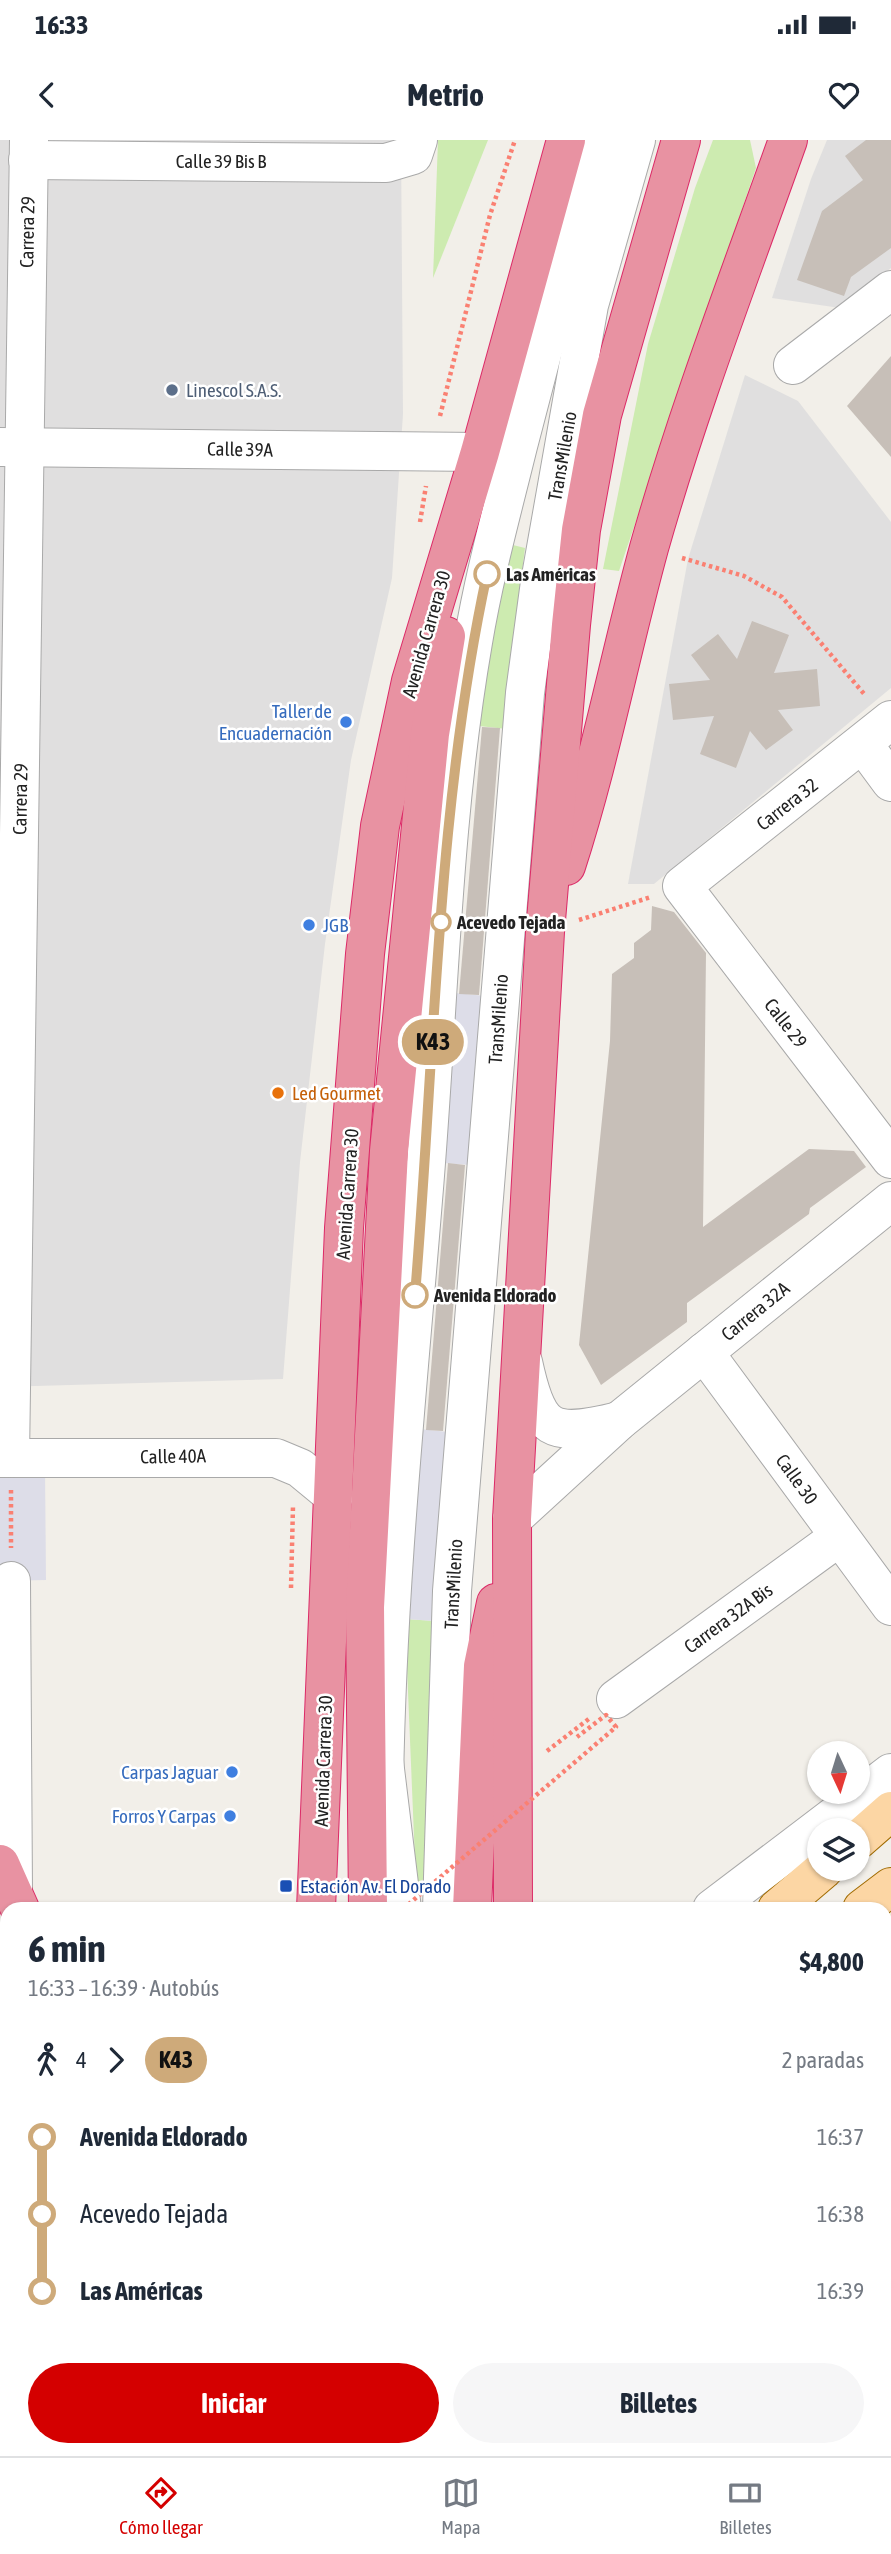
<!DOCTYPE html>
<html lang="es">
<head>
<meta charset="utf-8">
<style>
  body { margin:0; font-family:"Asap Condensed",sans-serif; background:#f6f6f7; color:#1f2937; height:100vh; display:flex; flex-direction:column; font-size:26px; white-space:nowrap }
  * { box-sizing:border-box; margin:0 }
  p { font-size:23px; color:#747a83 }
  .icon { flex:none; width:38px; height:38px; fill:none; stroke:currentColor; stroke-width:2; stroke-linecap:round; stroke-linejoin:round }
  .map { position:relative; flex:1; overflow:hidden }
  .details { position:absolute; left:0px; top:1762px; width:892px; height:555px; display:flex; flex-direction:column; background:#fff; border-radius:21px 21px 0 0; box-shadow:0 2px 5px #0004 }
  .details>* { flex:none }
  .badge { padding:0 14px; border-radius:23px; font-size:24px; line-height:46px }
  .needle { width:46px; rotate:176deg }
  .buttons { position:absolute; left:807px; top:1601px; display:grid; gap:14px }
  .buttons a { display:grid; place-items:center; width:63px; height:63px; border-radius:50%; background:#fff; box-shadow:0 2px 5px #0004; font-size:35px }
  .map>.badge { position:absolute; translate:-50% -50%; box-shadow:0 0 0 4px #fff }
  .legs { display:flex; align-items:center; gap:10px; height:77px; padding:0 28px; font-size:23px }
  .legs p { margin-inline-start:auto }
  .headline { display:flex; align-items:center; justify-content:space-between; height:119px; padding:0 28px }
  h1 { font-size:38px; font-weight:700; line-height:52px }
  .button { display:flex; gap:14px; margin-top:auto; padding:14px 28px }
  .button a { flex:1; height:80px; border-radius:42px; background:#d40000; color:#fff; font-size:28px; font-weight:700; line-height:80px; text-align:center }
  .button a+a { background:#f6f6f7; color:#1f2937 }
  ul { padding:0 28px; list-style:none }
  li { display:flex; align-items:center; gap:24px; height:77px; font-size:26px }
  li i { display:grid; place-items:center; width:10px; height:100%; margin:0 9px; background:currentColor }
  li i::after { content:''; width:18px; height:18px; margin:-9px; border:5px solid; border-radius:50%; background:#fff }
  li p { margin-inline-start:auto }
  li:first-child i { background:linear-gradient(#0000 50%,currentColor 0) }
  li:last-child i { background:linear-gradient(currentColor 50%,#0000 0) }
  .status { display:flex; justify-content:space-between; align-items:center; height:49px; padding:0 35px; background:#fff; direction:ltr }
  .status svg { height:19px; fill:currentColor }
  header { display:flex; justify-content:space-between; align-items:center; height:91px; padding:0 28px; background:#fff; font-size:32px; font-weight:700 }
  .tabs { display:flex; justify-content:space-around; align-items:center; height:98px; border-top:2px solid #e0e1e3; background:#fff; font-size:19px; color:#747a83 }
  .tabs a { display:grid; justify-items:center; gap:4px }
  .tabs .active { color:#d40000 }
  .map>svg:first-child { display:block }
  .residential { fill:#e0dfdf }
  .education { fill:#ffffe5 }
  .grass { fill:#cdebb0 }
  .plaza { fill:#dddde8 }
  .building { fill:#c7bfb8 }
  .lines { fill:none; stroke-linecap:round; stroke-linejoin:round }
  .minor-casing { stroke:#a9a9a9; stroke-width:40 }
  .major-casing { stroke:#a06b00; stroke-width:40 }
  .highway-casing { stroke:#dc2a67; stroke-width:40 }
  .path { stroke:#fa8072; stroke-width:4.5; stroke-dasharray:3.5 3.5; stroke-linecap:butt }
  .minor { stroke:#fff; stroke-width:38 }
  .major { stroke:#fcd6a4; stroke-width:38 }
  .highway { stroke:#e892a2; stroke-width:38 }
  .path-bridge { stroke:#fa8072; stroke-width:4.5; stroke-dasharray:3.5 3.5; stroke-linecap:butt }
  .line-1-casing { stroke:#fff; stroke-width:16 }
  .line-1 { stroke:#ceaa7a; stroke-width:10 }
  .service-dot { fill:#5c6f8a; stroke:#fff; stroke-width:2.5 }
  .stop-1-dot { fill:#fff; stroke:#ceaa7a; stroke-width:3.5 }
  .shop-dot { fill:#3f7fe0; stroke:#fff; stroke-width:2.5 }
  .food-dot { fill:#e8710a; stroke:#fff; stroke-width:2.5 }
  .transit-dot { fill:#1a4fb4; stroke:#fff; stroke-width:2.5 }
  .labels { text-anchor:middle; stroke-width:5; stroke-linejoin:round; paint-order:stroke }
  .street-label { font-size:19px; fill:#222; stroke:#fff }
  .service-label { font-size:19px; fill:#4e5e75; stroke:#fff; text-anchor:start }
  .stop-label { font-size:19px; font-weight:bold; fill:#222; stroke:#fff; text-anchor:start }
  .shop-label { font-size:19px; fill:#366cbe; stroke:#fff; text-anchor:end }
  .food-label { font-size:19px; fill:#c56008; stroke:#fff; text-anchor:start }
  .transit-label { font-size:19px; fill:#164399; stroke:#fff; text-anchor:start }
</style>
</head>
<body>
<div class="status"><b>16:33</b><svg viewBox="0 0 49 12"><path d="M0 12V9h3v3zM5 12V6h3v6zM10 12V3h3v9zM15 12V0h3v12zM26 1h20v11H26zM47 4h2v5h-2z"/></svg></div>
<header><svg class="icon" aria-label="back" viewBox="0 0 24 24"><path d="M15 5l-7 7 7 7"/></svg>Metrio<svg class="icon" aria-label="heart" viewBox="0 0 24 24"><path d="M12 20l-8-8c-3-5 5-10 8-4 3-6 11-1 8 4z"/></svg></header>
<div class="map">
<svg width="891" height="2316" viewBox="0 0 891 2316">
  <rect width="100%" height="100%" fill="#f2efe9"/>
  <!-- residential -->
  <g class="residential">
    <polygon points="0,0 401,0 403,274 392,438 351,620 325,804 300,1022 283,1239 0,1247"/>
    <polygon points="827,0 891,0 891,128 840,168 772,158 811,39"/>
    <polygon points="745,235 798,261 891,382 891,548 654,744 628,744 688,419"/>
  </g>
  <!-- education -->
  <polygon class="education" points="891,1768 891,2092 886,2085 886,1772"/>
  <!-- grass -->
  <g class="grass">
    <polygon points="438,0 488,0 433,138"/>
    <polygon points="713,0 750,0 756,28 619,431 603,429 648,204 695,48"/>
    <polygon points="509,404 525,408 512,511 507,589 479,586 487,504"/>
    <polygon points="405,1479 435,1481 435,1730 416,1745"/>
  </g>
  <!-- plaza -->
  <g class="plaza">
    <polygon points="456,853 485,856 471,1025 442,1023"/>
    <polygon points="420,1289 448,1292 435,1481 405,1479"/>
    <polygon points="0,1327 45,1327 46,1440 0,1441"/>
  </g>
  <!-- building -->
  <g class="building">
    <polygon points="866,0 891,0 891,108 851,137 844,156 797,140 822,71 863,40 845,16"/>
    <polygon points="891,216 891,317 847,266"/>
    <polygon points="752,481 789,495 774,533 817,529 820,566 778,570 793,590 766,610 750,591 736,628 700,614 714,576 673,580 669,544 710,540 691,515 718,494 737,519"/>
    <polygon points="482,587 500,588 479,855 459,854"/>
    <polygon points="652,766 674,772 706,813 703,1087 809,1009 854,1011 866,1027 810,1068 809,1074 687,1163 687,1182 601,1245 579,1205 610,901 612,834 634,818 634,803 651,790"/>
    <polygon points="448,1023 465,1025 443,1291 426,1290"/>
  </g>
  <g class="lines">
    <!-- minor casing -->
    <g class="minor-casing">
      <g id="minor">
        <polyline points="28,20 386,23 413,15 418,0"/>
        <polyline points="793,225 891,150"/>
        <polyline points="0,307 480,312"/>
        <polyline points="891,580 682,746 891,1019"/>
        <polyline points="863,604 891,642"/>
        <polyline points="704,1212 891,1466"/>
        <path d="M523,1222C538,1292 550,1298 619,1281"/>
        <polyline points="0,1318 276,1318 300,1328 334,1356"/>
        <polyline points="10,1318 29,0"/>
        <polyline points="512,1379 619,1281 891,1061"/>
        <polyline points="11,1441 13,1753"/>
        <polyline points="616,1559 839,1397"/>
        <polyline points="384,1621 402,1769"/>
        <path d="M384,1645C387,1449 407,1255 423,1060C439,874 441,686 473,502C484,436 502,371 518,306C544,203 572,102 603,0"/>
        <polyline points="442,1769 452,1451 525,553 540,442 589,165 636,0"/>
        <polyline points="712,1769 891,1633"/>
        <polyline points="0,2086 7,2087"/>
        <polyline points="886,2133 891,2140"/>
        <polyline points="886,2262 891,2258"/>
        <polyline points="404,2316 404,2310"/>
        <polyline points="573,2316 580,2310"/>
        <polyline points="813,2316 821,2310"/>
      </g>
    </g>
    <!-- major casing -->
    <g class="major-casing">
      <g id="major">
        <polyline points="858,1700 891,1671"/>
        <polyline points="777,1769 824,1729"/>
        <polyline points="862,1769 891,1747"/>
        <polyline points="0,1807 7,1823"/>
        <polyline points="0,1938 7,1953"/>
        <polyline points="171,2310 173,2316"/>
        <polyline points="250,2310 255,2316"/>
        <polyline points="536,2310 536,2316"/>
      </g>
    </g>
    <!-- highway casing -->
    <g class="highway-casing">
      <g id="highway">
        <path d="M566,726C600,621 620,514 649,408C688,270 740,135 788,0"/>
        <polyline points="0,1724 20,1769"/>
        <polyline points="316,1769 344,1088 365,814 380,686 411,541 480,312 566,0"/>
        <polyline points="368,1769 365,1467 389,1011 430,594 446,496"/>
        <polyline points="472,1769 483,1526 496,1463"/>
        <polyline points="513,1769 512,1379 545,792 571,485 581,390 602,275 681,0"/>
        <polyline points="459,2310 459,2316"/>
        <polyline points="302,2316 302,2310"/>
        <polyline points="361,2316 361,2310"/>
        <polyline points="507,2316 507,2310"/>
      </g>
    </g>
    <!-- path -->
    <g class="path">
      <polyline points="440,276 490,75 515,0"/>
      <polyline points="420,382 426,346"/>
      <polyline points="682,418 744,436 782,457 865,555"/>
      <polyline points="579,780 651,757"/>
      <polyline points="11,1350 11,1408"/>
      <polyline points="291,1448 293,1366"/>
      <polyline points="547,1611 590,1578"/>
    </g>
    <!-- minor -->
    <use href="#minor" class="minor"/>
    <!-- major -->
    <use href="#major" class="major"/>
    <!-- highway -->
    <use href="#highway" class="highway"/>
    <!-- path-bridge -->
    <polyline class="path-bridge" points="403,1769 616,1587 606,1575 577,1597"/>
  </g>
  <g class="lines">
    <!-- line-1 casing -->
    <g class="line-1-casing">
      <path id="line-1" d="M415,1155C435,915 436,670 487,434"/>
    </g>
    <!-- line-1 -->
    <use href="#line-1" class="line-1"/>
  </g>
  <!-- markers -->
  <circle class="service-dot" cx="172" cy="250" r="7"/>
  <g class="stop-1-dot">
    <circle cx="487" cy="434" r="12"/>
    <circle cx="441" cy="782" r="9"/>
    <circle cx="415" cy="1155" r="12"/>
  </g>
  <g class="shop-dot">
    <circle cx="346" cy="582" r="7"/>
    <circle cx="309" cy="785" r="7"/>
    <circle cx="232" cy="1632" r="7"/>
    <circle cx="230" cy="1676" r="7"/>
  </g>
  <circle class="food-dot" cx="278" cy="953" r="7"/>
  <rect class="transit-dot" x="279" y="1739" width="14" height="14" rx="3.5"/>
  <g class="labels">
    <!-- street labels -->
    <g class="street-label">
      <text x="221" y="28">Calle 39 Bis B</text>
      <text transform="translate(27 92) rotate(-89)" y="7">Carrera 29</text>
      <text transform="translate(240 309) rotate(1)" y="7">Calle 39A</text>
      <text transform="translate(562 316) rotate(-80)" y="7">TransMilenio</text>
      <text transform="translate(426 494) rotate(-74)" y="7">Avenida Carrera 30</text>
      <text transform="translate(20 659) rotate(-89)" y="7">Carrera 29</text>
      <text transform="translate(787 664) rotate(-38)" y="7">Carrera 32</text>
      <text transform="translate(498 879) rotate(-86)" y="7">TransMilenio</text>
      <text transform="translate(786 883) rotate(52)" y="7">Calle 29</text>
      <text transform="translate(347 1054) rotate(-86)" y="7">Avenida Carrera 30</text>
      <text transform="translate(755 1171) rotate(-39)" y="7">Carrera 32A</text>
      <text transform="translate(173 1316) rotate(-1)" y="7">Calle 40A</text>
      <text transform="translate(797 1339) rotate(54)" y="7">Calle 30</text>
      <text transform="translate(453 1444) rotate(-87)" y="7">TransMilenio</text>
      <text transform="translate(728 1478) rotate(-36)" y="7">Carrera 32A Bis</text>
      <text transform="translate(323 1621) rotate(-88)" y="7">Avenida Carrera 30</text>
    </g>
    <!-- service labels -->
    <g class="service-label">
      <text x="186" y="257">Linescol S.A.S.</text>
    </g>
    <!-- stop labels -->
    <g class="stop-label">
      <text x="506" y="441">Las Américas</text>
      <text x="457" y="789">Acevedo Tejada</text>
      <text x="434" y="1162">Avenida Eldorado</text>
    </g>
    <!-- shop labels -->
    <g class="shop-label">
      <text x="332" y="578">Taller de<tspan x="332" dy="22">Encuadernación</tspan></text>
      <text x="323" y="792" text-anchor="start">JGB</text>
      <text x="218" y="1639">Carpas Jaguar</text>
      <text x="216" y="1683">Forros Y Carpas</text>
    </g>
    <!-- food labels -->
    <g class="food-label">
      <text x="292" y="960">Led Gourmet</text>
    </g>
    <!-- transit labels -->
    <g class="transit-label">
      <text x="300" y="1753">Estación Av. El Dorado</text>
    </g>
  </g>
</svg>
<div class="buttons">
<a><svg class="needle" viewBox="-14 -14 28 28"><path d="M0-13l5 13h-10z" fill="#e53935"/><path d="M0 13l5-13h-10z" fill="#747a83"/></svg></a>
<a><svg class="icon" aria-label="layers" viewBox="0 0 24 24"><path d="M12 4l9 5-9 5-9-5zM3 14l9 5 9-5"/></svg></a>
</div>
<b class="badge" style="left:433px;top:902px;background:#ceaa7a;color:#111">K43</b>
<section class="details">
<div class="headline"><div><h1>6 min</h1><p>16:33 – 16:39 · Autobús</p></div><b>$4,800</b></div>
<div class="legs"><svg class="icon" aria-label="walk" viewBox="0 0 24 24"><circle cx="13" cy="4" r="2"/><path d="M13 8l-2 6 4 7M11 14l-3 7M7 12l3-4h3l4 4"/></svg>4<svg class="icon" aria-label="forward" viewBox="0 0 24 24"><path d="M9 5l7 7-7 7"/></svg><b class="badge" style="background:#ceaa7a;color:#111">K43</b><p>2 paradas</p></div>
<ul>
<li><i style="color:#ceaa7a"></i><b>Avenida Eldorado</b><p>16:37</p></li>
<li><i style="color:#ceaa7a"></i><span>Acevedo Tejada</span><p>16:38</p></li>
<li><i style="color:#ceaa7a"></i><b>Las Américas</b><p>16:39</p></li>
</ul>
<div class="button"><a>Iniciar</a><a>Billetes</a></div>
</section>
</div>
<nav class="tabs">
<a class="active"><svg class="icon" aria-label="directions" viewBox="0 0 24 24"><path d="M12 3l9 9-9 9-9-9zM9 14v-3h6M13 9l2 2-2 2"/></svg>Cómo llegar</a>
<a><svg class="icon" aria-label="map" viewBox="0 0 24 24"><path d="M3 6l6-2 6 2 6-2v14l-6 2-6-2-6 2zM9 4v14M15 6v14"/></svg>Mapa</a>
<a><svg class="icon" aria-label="tickets" viewBox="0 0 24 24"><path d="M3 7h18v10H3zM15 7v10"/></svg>Billetes</a>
</nav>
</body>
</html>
